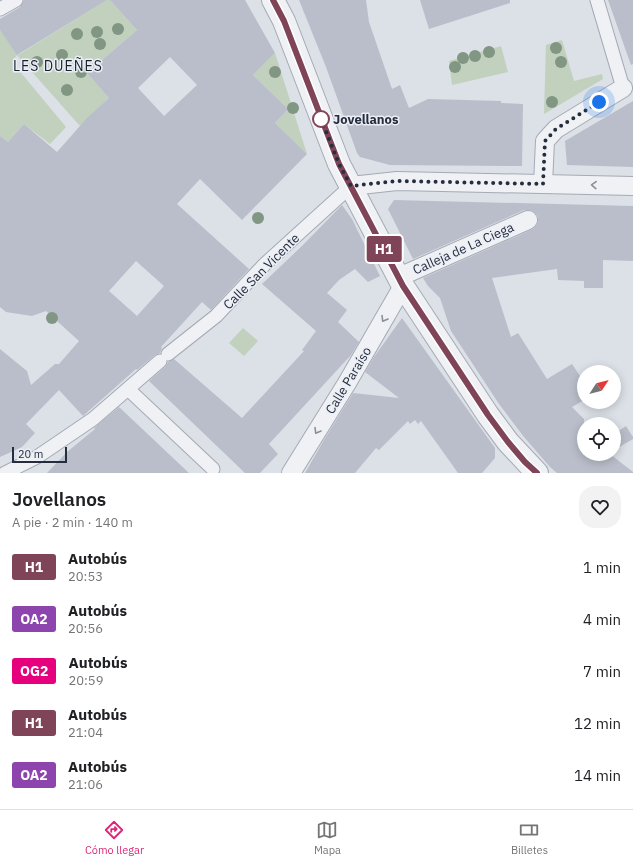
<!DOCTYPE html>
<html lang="es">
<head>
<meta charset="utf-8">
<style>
  body { margin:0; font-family:"IBM Plex Sans",sans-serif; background:#f2f2f2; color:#202124; height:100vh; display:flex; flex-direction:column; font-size:15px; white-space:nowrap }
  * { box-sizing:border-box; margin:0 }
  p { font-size:13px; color:#757577 }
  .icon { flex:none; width:22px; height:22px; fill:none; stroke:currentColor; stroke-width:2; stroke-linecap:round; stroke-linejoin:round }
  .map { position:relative; height:473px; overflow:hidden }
  .details { display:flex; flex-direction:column; background:#fff; flex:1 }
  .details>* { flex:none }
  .badge { padding:0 8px; border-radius:3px; font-size:14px; line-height:26px }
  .needle { width:26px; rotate:54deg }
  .buttons { position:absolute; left:577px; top:365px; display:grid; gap:8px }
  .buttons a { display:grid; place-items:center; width:44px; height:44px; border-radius:50%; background:#fff; box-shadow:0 2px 10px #0003; font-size:20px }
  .scale { position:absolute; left:12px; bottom:10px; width:55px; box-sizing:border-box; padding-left:4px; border:2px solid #252d3e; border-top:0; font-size:11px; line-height:14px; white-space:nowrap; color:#252d3e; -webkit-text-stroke:3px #ebeff5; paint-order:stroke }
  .you { position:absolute; width:20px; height:20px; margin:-10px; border:3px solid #fff; border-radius:50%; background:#1a73e8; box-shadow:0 0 0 6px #1a73e833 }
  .map>.badge { position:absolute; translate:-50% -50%; box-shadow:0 0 0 2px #fff }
  .round { display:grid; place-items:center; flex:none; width:42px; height:42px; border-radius:16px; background:#f2f2f2 }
  .summary { display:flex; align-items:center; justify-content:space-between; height:68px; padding:0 12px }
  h1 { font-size:19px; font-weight:600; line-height:30px }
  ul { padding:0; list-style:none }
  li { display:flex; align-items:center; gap:12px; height:52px; padding:0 12px }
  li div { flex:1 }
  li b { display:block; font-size:15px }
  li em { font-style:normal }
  li .badge { min-width:44px; font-weight:700; text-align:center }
  .dock { display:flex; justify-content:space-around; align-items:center; height:56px; border-top:1px solid #e0e0e0; background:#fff; font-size:11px; color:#757577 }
  .dock a { display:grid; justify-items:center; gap:2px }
  .dock .current { color:#db2777 }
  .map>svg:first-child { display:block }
  .green { fill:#c1d1bd }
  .building { fill:#b9beca; fill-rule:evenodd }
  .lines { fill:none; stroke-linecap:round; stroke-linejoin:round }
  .pedestrian-casing { stroke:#a5aab4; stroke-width:15 }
  .minor-casing { stroke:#a5aab4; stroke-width:20 }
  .tertiary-casing { stroke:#a5aab4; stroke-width:24 }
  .pedestrian { stroke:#eff1f5; stroke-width:13 }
  .minor { stroke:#eff1f5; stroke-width:18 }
  .tertiary { stroke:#eff1f5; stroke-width:22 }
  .tree { fill:#819683 }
  .oneway { stroke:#8a8f9a }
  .line-casing { stroke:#fff; stroke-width:9 }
  .line { stroke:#7f4458; stroke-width:6 }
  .walk { stroke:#252d3e; stroke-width:4; stroke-dasharray:0 7.2 }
  .stop-dot { fill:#fff; stroke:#7f4458; stroke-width:2 }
  .labels { text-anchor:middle; stroke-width:3; stroke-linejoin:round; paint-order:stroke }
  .stop-label { font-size:13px; font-weight:bold; fill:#252d3e; stroke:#ebeff5; text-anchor:start }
  .street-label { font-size:13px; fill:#252d3e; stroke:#ebeff5 }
  .neighbourhood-label { font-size:14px; letter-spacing:1px; fill:#181e2e; stroke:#ebeff5 }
</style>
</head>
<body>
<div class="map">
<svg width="633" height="473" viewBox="0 0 633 473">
  <rect width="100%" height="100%" fill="#dce0e7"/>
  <!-- green -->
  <g class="green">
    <polygon points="107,0 110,0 137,30 87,73 109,98 80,126 17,55 12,62 66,127 50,144 24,124 8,142 0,136 0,30 18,55"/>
    <polygon points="562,40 574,81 602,74 603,79 544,114 546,45"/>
    <polygon points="501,46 508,72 452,85 449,61"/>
    <polygon points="275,53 307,154 275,123 288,109 253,75"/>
    <polygon points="243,328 258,341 244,356 229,343"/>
  </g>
  <!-- building -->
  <g class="building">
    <polygon points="24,0 107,0 17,55 0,30 0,19 20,7"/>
    <path d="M110,0H245L275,53L253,75L288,109L275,123L307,154L242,220L200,179L177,204L249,269L211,310L202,302L161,347L162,348L160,353L155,355L137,370L136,369L83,416L59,390L26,424L35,433L22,447L0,457V349L27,371L31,385L55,364H59L79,341L46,311L32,316L6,312L0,307V136L8,142L24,124L57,152L87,118L109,98L87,73L137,30ZM170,57L197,85L164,116L138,88ZM136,261L164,286L137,316L109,291Z"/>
    <polygon points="299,0 366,0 369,22 392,89 400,85 409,108 428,99 501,101 501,103 523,104 522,166 390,165 360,157 357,153 326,67"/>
    <polygon points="420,0 510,0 510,3 429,29"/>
    <polygon points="608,0 633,0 633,64 631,65"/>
    <polygon points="633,101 633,167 567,165 565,141"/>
    <polygon points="394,200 633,206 633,261 603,260 603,288 584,288 584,281 558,280 557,269 492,278 511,337 518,333 547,379 572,364 584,382 584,400 572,407 584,419 584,454 610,454 633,472 633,473 557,473 550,467 524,437 499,404 451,331 440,298 428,286 423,278 533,229 536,226 538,222 538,216 534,212 530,210 524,210 413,259 388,209"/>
    <polygon points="342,205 352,219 380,276 368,282 355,269 339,280 327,293 347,310 338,322 359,342 351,355 269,444 278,454 260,473 245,473 149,381 165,367 168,362 174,359 242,418 304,351 302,350 316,331 262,284 303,245"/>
    <polygon points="402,318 495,448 495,458 482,473 458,473 421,421 418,424 415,420 410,424 408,421 379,450 376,448 355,473 305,473 324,440 353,393 399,398 365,372 374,357"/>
    <polygon points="119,407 189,473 47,473 67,452 95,429 94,428"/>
    <polygon points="626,426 633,437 633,439 614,450 614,434"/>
  </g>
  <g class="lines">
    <!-- pedestrian casing -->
    <g class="pedestrian-casing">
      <g id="pedestrian">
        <polyline points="597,0 623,88"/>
        <polyline points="0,9 16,0"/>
        <polyline points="168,354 216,316 265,264 351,186"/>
        <polyline points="128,389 213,469"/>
        <polyline points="5,473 37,457 93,419 160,361"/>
      </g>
    </g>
    <!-- minor casing -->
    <g class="minor-casing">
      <g id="minor">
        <polyline points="543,184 545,141 556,129 623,88"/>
        <polyline points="351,186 397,181 633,186"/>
        <polyline points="399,277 528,220"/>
        <polyline points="291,473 347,383 403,286"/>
      </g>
    </g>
    <!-- tertiary casing -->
    <g class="tertiary-casing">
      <polyline id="tertiary" points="273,0 284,21 339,164 403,286 488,415 508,442 537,473"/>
    </g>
    <!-- pedestrian -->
    <use href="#pedestrian" class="pedestrian"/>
    <!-- minor -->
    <use href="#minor" class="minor"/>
    <!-- tertiary -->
    <use href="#tertiary" class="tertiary"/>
  </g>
  <!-- trees -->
  <g class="tree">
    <circle cx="118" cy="29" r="6"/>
    <circle cx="97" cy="32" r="6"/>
    <circle cx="77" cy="34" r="6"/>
    <circle cx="100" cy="44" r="6"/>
    <circle cx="556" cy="48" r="6"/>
    <circle cx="489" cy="52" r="6"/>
    <circle cx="62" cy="55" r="6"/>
    <circle cx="475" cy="56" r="6"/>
    <circle cx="463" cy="58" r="6"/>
    <circle cx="37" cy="62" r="6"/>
    <circle cx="561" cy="62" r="6"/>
    <circle cx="455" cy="67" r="6"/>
    <circle cx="81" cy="72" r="6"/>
    <circle cx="275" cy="72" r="6"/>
    <circle cx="67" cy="90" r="6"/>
    <circle cx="552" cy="102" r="6"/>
    <circle cx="293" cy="108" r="6"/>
    <circle cx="258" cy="218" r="6"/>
    <circle cx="52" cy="318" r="6"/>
  </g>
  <!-- one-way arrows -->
  <defs><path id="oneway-chevron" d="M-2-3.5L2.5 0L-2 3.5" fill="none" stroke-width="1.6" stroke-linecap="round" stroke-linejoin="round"/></defs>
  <g class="oneway">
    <use href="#oneway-chevron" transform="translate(594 185) rotate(-178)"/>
    <use href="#oneway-chevron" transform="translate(384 319) rotate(121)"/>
    <use href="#oneway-chevron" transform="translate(317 431) rotate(121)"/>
  </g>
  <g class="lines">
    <!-- line casing -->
    <g class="line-casing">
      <polyline id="line" points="273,0 284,21 339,164 403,286 488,415 508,442 525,462 537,473"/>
    </g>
    <!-- line -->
    <use href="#line" class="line"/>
    <!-- walk -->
    <polyline class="walk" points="321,119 339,164 351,186 397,181 543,184 545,141 556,129 599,102"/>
  </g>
  <!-- markers -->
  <circle class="stop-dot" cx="321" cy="119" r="8"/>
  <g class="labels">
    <!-- stop labels -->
    <g class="stop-label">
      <text x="333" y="124">Jovellanos</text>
    </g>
    <!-- street labels -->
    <g class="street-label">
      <text transform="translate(463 248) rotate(-24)" y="5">Calleja de La Ciega</text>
      <text transform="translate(261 271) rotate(-45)" y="5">Calle San Vicente</text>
      <text transform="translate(348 380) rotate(-59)" y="5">Calle Paraíso</text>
    </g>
    <!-- neighbourhood labels -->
    <g class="neighbourhood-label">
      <text x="58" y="71">LES DUEÑES</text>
    </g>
  </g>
</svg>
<div class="buttons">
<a><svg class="needle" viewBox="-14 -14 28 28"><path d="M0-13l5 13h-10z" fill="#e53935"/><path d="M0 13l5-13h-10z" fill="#757577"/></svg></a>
<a><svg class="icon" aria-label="locate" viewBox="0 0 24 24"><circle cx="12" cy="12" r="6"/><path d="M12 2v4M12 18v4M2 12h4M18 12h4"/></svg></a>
</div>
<div class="scale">20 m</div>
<div class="you" style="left:599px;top:102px"></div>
<b class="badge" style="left:384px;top:249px;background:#7f4458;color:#fff">H1</b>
</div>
<section class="details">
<div class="summary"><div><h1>Jovellanos</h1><p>A pie · 2 min · 140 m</p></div><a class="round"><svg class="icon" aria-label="heart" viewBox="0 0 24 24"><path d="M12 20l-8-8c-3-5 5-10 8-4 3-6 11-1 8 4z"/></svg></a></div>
<ul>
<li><span class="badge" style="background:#7f4458;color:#fff">H1</span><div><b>Autobús</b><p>20:53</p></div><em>1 min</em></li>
<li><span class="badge" style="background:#8e44ad;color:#fff">OA2</span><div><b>Autobús</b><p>20:56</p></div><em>4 min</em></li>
<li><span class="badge" style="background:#e6007e;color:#fff">OG2</span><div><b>Autobús</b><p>20:59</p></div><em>7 min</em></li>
<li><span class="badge" style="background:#7f4458;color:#fff">H1</span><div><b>Autobús</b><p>21:04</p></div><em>12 min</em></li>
<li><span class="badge" style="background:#8e44ad;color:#fff">OA2</span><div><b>Autobús</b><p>21:06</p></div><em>14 min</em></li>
</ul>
</section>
<nav class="dock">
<a class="current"><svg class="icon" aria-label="directions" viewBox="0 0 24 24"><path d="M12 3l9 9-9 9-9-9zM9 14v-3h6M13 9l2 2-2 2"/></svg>Cómo llegar</a>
<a><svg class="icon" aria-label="map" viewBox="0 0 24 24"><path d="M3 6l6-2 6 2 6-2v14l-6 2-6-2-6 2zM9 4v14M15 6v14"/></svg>Mapa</a>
<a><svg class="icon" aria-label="tickets" viewBox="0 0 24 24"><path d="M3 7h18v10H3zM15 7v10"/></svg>Billetes</a>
</nav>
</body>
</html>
